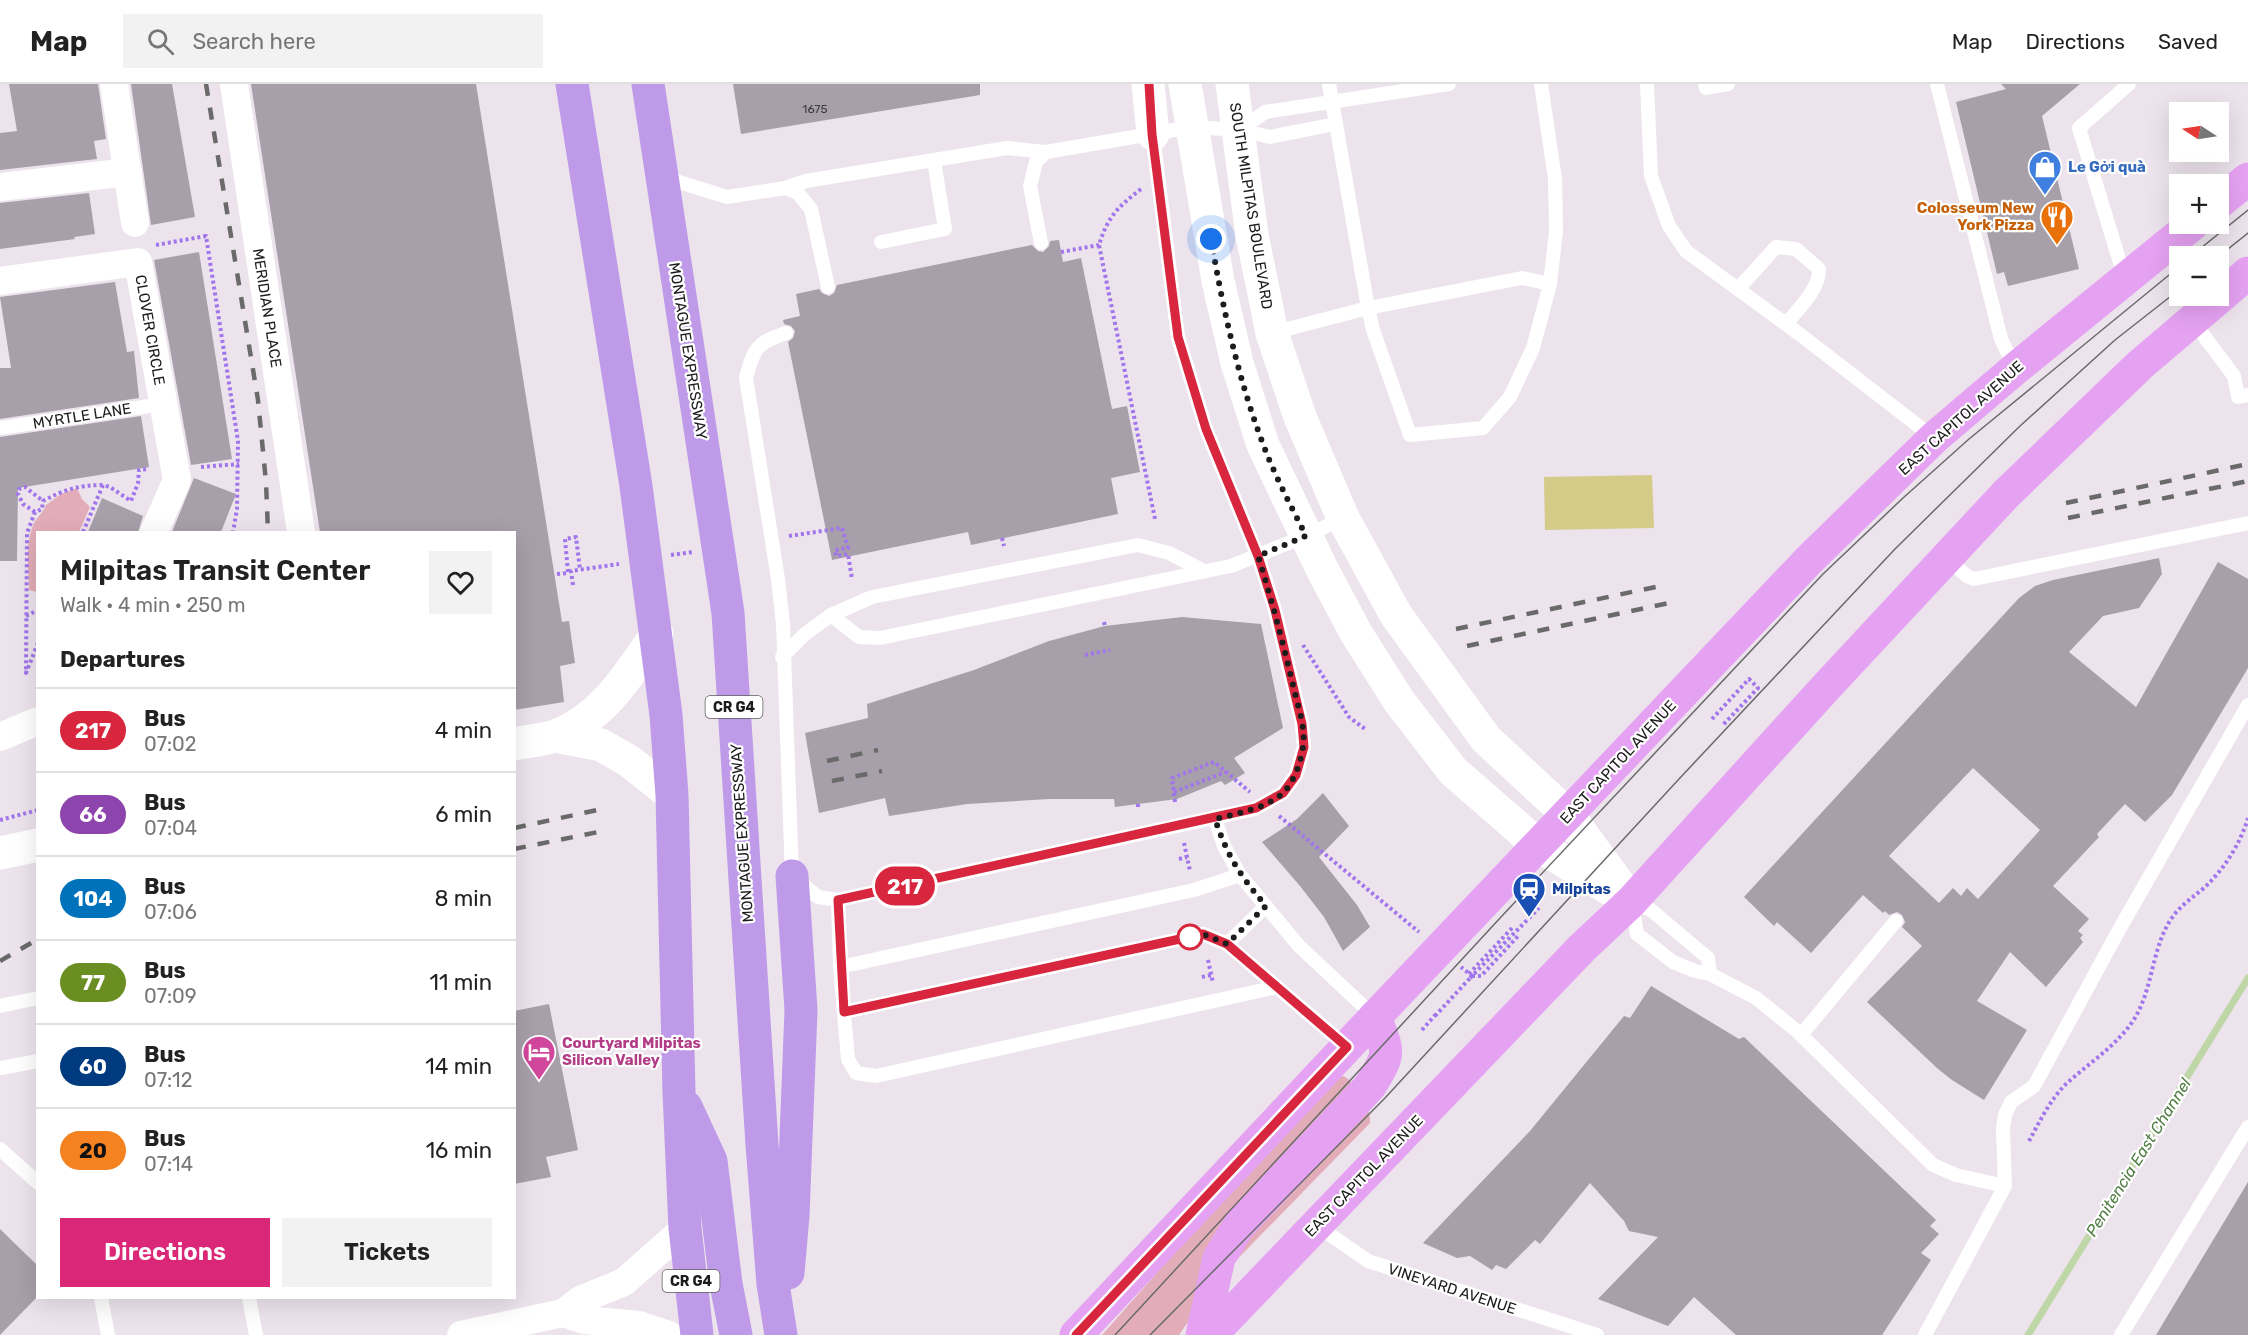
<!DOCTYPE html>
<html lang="en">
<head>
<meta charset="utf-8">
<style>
  body { margin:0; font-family:Rubik,sans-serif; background:#f2f2f2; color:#222; height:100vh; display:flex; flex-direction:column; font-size:22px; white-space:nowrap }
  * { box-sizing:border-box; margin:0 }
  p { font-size:20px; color:#767676 }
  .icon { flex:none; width:33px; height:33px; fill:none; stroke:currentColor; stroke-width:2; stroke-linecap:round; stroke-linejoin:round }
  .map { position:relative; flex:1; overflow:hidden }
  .panel { position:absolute; left:36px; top:447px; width:480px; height:768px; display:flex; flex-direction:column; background:#fff; border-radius:0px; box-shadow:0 6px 24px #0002 }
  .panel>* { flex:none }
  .badge { padding:0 12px; border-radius:20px; font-size:21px; line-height:39px }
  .needle { width:39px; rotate:282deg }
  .fabs { position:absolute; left:2169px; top:18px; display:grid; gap:12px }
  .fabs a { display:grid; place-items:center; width:60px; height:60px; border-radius:0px; background:#fff; box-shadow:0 6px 24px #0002; font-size:30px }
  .you { position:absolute; width:30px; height:30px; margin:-15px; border:4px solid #fff; border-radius:50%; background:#1a73e8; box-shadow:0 0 0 9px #1a73e833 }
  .map>.badge { position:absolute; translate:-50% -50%; box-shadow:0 0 0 3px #fff }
  h2 { padding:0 24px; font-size:22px; line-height:54px }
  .round { display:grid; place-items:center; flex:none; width:63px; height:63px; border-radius:0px; background:#f2f2f2 }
  .overview { display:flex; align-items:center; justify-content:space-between; height:102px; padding:0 24px }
  h1 { font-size:28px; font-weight:600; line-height:45px }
  .action { display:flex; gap:12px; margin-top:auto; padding:12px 24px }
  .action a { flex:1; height:69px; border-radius:0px; background:#db2777; color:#fff; font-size:24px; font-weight:600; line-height:69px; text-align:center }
  .action a+a { background:#f2f2f2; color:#222 }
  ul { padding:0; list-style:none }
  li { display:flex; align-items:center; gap:18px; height:84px; padding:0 24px; border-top:2px solid #e0e0e0 }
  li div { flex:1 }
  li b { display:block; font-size:22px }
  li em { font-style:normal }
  li .badge { min-width:66px; font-weight:700; text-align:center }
  header { display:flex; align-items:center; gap:36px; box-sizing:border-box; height:84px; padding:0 30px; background:#fff; border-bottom:2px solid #e0e0e0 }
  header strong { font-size:28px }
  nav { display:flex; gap:33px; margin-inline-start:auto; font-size:21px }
  .search { width:420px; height:54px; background:#f2f2f2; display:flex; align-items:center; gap:15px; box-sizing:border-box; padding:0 21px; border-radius:0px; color:#767676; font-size:22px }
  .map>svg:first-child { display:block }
  .grass { fill:#e2adb9 }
  .pitch { fill:#d4cb88 }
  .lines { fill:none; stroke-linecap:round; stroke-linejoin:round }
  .stream { stroke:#bfd6a7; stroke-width:7 }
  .building { fill:#a79faa; fill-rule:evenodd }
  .path { stroke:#a175eb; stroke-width:4; stroke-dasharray:3 3; stroke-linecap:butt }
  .service { stroke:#fff; stroke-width:14 }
  .minor { stroke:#fff; stroke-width:28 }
  .tertiary { stroke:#fff; stroke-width:33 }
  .primary { stroke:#e5a2f2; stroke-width:33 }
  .trunk { stroke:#be9ae8; stroke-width:33 }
  .tram { stroke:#6a6a6a; stroke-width:1.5 }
  .rail { stroke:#6a6a6a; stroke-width:4.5; stroke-dasharray:12 12; stroke-linecap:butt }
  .line-casing { stroke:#fff; stroke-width:14 }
  .line { stroke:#d7263d; stroke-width:9 }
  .walk { stroke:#1c1c1c; stroke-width:6; stroke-dasharray:0 10.8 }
  .stop-dot { fill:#fff; stroke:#d7263d; stroke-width:3 }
  .labels { text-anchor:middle; stroke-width:4.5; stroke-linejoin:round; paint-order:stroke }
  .number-label { font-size:12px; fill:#3f3d40 }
  .shield { fill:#fff; stroke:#606060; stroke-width:1.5 }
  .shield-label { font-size:14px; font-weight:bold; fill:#1c1c1c }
  .shop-label { font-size:15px; font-weight:bold; fill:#366cbe; stroke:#fff; text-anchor:start }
  .street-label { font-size:15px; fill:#1c1c1c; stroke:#fff }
  .food-label { font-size:15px; font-weight:bold; fill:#c56008; stroke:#fff; text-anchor:end }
  .transit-label { font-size:15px; font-weight:bold; fill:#164399; stroke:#fff; text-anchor:start }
  .hotel-label { font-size:15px; font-weight:bold; fill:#b23c85; stroke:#fff; text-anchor:start }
  .water-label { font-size:16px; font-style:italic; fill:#507e42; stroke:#fff }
</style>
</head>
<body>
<header>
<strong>Map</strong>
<div class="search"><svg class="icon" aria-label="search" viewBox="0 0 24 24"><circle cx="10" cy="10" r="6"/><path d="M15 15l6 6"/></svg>Search here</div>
<nav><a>Map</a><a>Directions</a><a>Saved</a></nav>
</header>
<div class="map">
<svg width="2248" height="1251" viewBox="0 0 2248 1251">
  <rect width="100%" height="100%" fill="#ece3ed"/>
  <!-- grass -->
  <g class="grass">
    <path d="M77,404L82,415L90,423L79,448H38L37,508L29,506C29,486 25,464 32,444C35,434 44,428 46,421L61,410Z"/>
    <path d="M1343,992C1356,997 1372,1025 1370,1039L1218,1195L1179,1251H1102L1315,1010L1334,995Z"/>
  </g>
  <!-- pitch -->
  <polygon class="pitch" points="1652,391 1654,444 1545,446 1544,393"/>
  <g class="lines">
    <!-- stream -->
    <polyline class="stream" points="2028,1251 2248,894"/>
  </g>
  <!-- building -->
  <g class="building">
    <polygon points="9,0 98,0 106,55 94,57 97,75 0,86 0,49 17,47"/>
    <polygon points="131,0 172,0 195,133 151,141"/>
    <polygon points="251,0 476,0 562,538 569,537 575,579 560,582 564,618 514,626 514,448 320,448"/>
    <polygon points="733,0 980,0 980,11 741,50"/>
    <polygon points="2001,0 2080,0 2042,32 2079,185 2008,202 2004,188 1997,190 1956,18 2006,5"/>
    <polygon points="89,109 95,150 74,153 75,155 0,165 0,119"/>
    <polygon points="1059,156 1063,178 1081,174 1112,325 1127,322 1140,388 1111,394 1118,430 971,461 968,448 832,476 788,258 793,254 795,247 791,242 784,240 783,236 800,232 796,210 819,205 822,209 829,212 834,209 837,201 1032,161 1038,167 1043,168 1049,162 1050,157"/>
    <polygon points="199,168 232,375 191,381 154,176"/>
    <polygon points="115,198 127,268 134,267 139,314 0,335 0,284 11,284 0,213"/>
    <polygon points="141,332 149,383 18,404 17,477 0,477 0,353"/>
    <polygon points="194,394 236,410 221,448 172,448"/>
    <polygon points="102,414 143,432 138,448 88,448"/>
    <path d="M2159,474L2162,490L2139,524L2103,532L2069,568L2136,623L2218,478L2248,495V584L2172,711L2145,738L2125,720L2097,750L2099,753L2053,802L2089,835L2078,847L2083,851L2080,854L2083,858L2046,903L2010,868L1977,917L2027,946L1984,1016L1952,996L1938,985L1867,918L1922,862L1902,843L1905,838L1902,831L1897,828L1889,831L1885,827L1883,829L1863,811L1811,869L1777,838L1774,842L1744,813L2019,514L2035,502L2053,496ZM1973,684L2040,746L1978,815L1967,804L1961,812L1953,804L1939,819L1889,772Z"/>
    <polygon points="1182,533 1261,540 1283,644 1234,674 1245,689 1225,701 1221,697 1177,715 1115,723 1114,715 1049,715 967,720 889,732 885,714 819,729 805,649 868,634 867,620 974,586 1049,557 1105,542"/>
    <polygon points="1323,709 1349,742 1319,773 1357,821 1370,843 1343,867 1324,833 1300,802 1262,758 1297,735"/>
    <polygon points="1651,902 1739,955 1744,953 1936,1136 1930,1142 1939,1150 1921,1169 1931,1176 1882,1251 1736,1251 1694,1213 1668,1242 1598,1215 1658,1153 1629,1147 1624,1137 1590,1099 1540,1160 1535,1156 1506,1185 1496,1181 1492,1186 1470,1172 1457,1174 1423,1159 1530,1047 1624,932 1630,934"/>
    <polygon points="549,920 578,1066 546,1073 551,1093 514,1100 514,927"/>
    <polygon points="2248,1098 2248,1251 2156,1251"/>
    <polygon points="0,1145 38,1182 38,1212 0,1251"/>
  </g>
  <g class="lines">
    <!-- path -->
    <g class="path">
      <path d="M1141,105C1118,123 1108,132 1099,161L1155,435"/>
      <polyline points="156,161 206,152 238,357 237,425 233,448"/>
      <polyline points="1061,168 1099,161"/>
      <polyline points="201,383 239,380"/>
      <polyline points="35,428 23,420 18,410 19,405 25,403 43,417"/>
      <polyline points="83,448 103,401 110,403 131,417 138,399 139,386 149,385"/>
      <polyline points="789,452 842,444 848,464 835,466 836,472 848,470 852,495"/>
      <polyline points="1002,454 1004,462"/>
      <polyline points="671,471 693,468"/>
      <polyline points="568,488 565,455 576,453 580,486"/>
      <polyline points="557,490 568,489"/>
      <polyline points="573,501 571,487 619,480"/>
      <polyline points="26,532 38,526"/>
      <polyline points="1104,538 1105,542"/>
      <path d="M38,559L26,589L27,449L35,428L42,425L43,417C63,406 79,401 103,401"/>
      <polyline points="1303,561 1349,633 1365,645"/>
      <polyline points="1085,571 1110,566"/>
      <polyline points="1712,635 1749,595 1758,604 1722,642"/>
      <polyline points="1174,708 1226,688"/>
      <polyline points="1175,718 1172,694 1214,678 1250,708"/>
      <polyline points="1138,720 1138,723"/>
      <polyline points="1279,732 1419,848"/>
      <polyline points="0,736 38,726"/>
      <polyline points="1184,759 1190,787"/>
      <polyline points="1179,775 1187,773"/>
      <polyline points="1208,876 1213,899"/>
      <polyline points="1469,890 1512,844"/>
      <polyline points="1472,892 1481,892 1519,851"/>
      <polyline points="1202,893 1212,891"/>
      <polyline points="1470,894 1539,824"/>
      <polyline points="1435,932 1472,892 1461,883"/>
      <polyline points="1422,946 1436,930"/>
      <path d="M2029,1057C2040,1037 2050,1016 2066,1000C2089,979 2115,963 2133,937C2154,905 2151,861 2174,831C2185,817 2200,809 2211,797C2228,779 2241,757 2248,734"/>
    </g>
    <!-- service -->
    <g class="service">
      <polyline points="1329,0 1368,224 1373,246 1410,351 1483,344 1510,313 1533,264 1550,200 1556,147 1555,95 1541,0"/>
      <polyline points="1647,0 1651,92 1669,142 1686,167 1802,252 1934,354"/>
      <polyline points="1705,0 1706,4 1728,0"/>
      <polyline points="1937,0 2001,255 2015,284"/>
      <polyline points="1240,46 1265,28 1449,0"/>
      <polyline points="663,93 727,113 785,104 797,108 811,125 828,203"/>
      <polyline points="785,104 806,97 1007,64 1046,68"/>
      <polyline points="881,158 945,145 934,77"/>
      <polyline points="1041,159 1030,102 1036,78 1046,68 1192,43 1240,46 1270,53 1335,40"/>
      <polyline points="2125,195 2079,44 2129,0"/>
      <path d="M1738,205L1776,163L1796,165L1819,185C1820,205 1798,225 1786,240"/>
      <polyline points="2192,236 2234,292 2238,313 2248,311"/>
      <path d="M786,249C756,259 754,264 746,294L778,495L783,540L792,792L818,813L838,816L1255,725L1283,709L1296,691L1304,663L1302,640L1275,526L1258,472L1206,345L1178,253L1153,50"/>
      <polyline points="1272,249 1368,224 1522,194 1550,200"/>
      <polyline points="0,344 163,320"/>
      <polyline points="1946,474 1967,492 1974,495 2248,439"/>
      <polyline points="831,531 859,553 880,554 1231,482 1306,452 1343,434"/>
      <polyline points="782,573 805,550 831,531 872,513 1138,461 1169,469 1204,487"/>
      <polyline points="1215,735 1224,762 1240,791 1299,862 1375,933"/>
      <polyline points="838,816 840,883 848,975 856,989 876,992 1277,903"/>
      <polyline points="1631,818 1651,826 1708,874 1710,890"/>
      <polyline points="1632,820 1637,850 1673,878 1695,887 1710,890 1756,914 1797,947 1933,1081 1956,1091 2005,1102"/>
      <polyline points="1227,860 1266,822"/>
      <polyline points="840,883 1194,806 1240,791"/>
      <polyline points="0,922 38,914"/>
      <polyline points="844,928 1203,850 1227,860 1347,963"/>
      <polyline points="1801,951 1896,837"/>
      <polyline points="0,984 38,977"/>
      <polyline points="0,1065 38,1099"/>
      <polyline points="1316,1141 1368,1177 1597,1251"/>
      <polyline points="101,1214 108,1251"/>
      <polyline points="249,1214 256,1251"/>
      <polyline points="1925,1251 2005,1102 2003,1045 2005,1031 2011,1018 2034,1002 2120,844 2248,621"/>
      <polyline points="2121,1251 2248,1043"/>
    </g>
    <!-- minor -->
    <g class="minor">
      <polyline points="114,0 135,139"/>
      <polyline points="234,0 301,448"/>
      <polyline points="0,103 128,88"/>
      <polyline points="0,197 138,178 177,396 154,448"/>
      <polyline points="0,653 38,637"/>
      <polyline points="563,1229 584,1236 639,1241 669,1251"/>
      <polyline points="461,1251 563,1229 580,1216 624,1198 685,1144"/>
    </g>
    <!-- tertiary -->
    <g class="tertiary">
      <polyline points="1148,0 1153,50"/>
      <polyline points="1185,0 1218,197 1237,279 1263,361 1322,485 1356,549 1399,617 1453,687 1539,762 1631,818"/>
      <polyline points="1232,0 1252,151 1272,249 1300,333 1343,434 1396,531 1486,655 1568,731 1623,806"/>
      <polyline points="556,652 601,661 629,677 672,711"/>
      <path d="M514,660C528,657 543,656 556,652C603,634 629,590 657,550"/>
      <polyline points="0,769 38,761"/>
    </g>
    <!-- primary -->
    <g class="primary">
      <polyline points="2218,119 2248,95"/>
      <polyline points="1076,1251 1375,933 1809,476 1934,354 2015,285 2193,140"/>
      <path d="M1202,1251L1219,1174L1238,1143L1370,1002C1391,968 1389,970 1375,933"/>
      <polyline points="1211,1251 1582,864 1631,818 1828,601 2006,410 2140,281 2248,189"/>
    </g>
    <!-- trunk -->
    <g class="trunk">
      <polyline points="572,0 636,402 666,631 672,711 679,1008 685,1144 697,1251"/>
      <polyline points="648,0 728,529 762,1061 773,1200 781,1251"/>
      <polyline points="686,1023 711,1077 726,1200 736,1251"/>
      <polyline points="788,1189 793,1131 801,926 792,792"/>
    </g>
    <!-- tram -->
    <g class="tram">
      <polyline points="2191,172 2248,126"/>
      <polyline points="2218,173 2248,149"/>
      <polyline points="1115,1251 1501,833 1823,490 1903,414 1969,355 2180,182"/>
      <polyline points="1150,1251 1385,1014 1679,695 1895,465 2020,342 2115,256 2180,205"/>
    </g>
    <!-- rail -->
    <g class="rail">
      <polyline points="206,0 258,316 266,398 268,448"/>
      <polyline points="2066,419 2248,380"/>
      <polyline points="2068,434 2248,397"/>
      <polyline points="1456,545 1665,501"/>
      <polyline points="1467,562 1669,519"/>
      <polyline points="827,677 878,666"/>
      <polyline points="832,697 882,687"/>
      <polyline points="514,744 602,725"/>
      <polyline points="514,765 603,747"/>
      <polyline points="0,877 38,855"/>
    </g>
  </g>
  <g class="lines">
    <!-- line casing -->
    <g class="line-casing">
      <polyline id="line" points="1076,1251 1347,963 1227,860 1203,850 844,928 838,816 1256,724 1283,709 1296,691 1304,663 1302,640 1275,526 1258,472 1206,345 1178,253 1152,50 1149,0"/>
    </g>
    <!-- line -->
    <use href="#line" class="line"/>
    <!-- walk -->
    <path class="walk" d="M1190,853L1182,854L1203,850L1227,860L1266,822C1240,791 1228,774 1215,735C1238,729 1265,725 1283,709C1294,698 1301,678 1303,663C1306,644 1298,623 1294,605C1283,560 1272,516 1258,472L1306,452C1291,422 1275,392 1263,360C1238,294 1223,225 1211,155"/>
  </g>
  <!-- icons -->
  <defs>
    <g id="shop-pin" transform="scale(1.725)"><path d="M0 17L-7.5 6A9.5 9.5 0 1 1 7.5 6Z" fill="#3f7fe0" stroke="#fff"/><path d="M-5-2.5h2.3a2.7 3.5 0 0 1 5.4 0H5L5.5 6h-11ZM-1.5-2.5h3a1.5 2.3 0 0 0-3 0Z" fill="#fff"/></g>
    <g id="restaurant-pin" transform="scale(1.725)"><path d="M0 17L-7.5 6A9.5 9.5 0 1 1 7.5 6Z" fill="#e8710a" stroke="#fff"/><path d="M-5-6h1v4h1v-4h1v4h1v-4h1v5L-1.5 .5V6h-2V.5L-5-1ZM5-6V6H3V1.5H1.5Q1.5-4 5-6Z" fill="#fff"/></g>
    <g id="station-pin" transform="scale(1.725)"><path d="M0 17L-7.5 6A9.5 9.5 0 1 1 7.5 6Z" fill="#1a4fb4" stroke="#fff"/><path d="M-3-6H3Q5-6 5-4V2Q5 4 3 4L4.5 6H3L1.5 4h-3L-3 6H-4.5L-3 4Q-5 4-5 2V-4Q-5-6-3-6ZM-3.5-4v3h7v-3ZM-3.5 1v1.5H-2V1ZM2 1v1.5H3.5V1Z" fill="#fff"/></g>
    <g id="hotel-pin" transform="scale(1.725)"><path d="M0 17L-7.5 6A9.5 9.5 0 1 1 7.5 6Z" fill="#d1479c" stroke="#fff"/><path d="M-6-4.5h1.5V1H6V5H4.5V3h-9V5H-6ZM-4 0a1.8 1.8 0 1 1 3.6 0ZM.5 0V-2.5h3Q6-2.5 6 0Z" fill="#fff"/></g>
  </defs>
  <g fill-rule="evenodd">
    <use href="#shop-pin" x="2045" y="83"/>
    <use href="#restaurant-pin" x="2057" y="133"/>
    <use href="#station-pin" x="1529" y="805"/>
    <use href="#hotel-pin" x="539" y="968"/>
  </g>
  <!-- markers -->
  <circle class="stop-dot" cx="1190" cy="853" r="12"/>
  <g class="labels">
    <!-- number labels -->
    <g class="number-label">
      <text x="815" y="29">1675</text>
    </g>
    <!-- shield labels -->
    <g class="shield">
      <rect x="705.5" y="612" width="57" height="22" rx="4.5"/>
      <rect x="662.5" y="1186" width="57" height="22" rx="4.5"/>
    </g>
    <g class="shield-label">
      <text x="734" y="628">CR G4</text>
      <text x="691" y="1202">CR G4</text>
    </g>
    <!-- shop labels -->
    <g class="shop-label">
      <text x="2068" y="88">Le Gởi quà</text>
    </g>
    <!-- street labels -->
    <g class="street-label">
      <text transform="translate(1251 122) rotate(81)" y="5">SOUTH MILPITAS BOULEVARD</text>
      <text transform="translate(267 224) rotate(81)" y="5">MERIDIAN PLACE</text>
      <text transform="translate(150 246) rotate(80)" y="5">CLOVER CIRCLE</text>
      <text transform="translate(688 267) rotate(81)" y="5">MONTAGUE EXPRESSWAY</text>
      <text transform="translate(82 332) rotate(-9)" y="5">MYRTLE LANE</text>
      <text transform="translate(1961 334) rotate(-42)" y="5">EAST CAPITOL AVENUE</text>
      <text transform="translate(1618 678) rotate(-47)" y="5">EAST CAPITOL AVENUE</text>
      <text transform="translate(742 749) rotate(-94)" y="5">MONTAGUE EXPRESSWAY</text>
      <text transform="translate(1364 1092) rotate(-46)" y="5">EAST CAPITOL AVENUE</text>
      <text transform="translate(1452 1205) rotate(18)" y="5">VINEYARD AVENUE</text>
    </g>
    <!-- food labels -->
    <g class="food-label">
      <text x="2034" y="129">Colosseum New<tspan x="2034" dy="17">York Pizza</tspan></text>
    </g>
    <!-- transit labels -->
    <g class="transit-label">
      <text x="1552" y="810">Milpitas</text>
    </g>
    <!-- hotel labels -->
    <g class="hotel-label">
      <text x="562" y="964">Courtyard Milpitas<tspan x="562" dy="17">Silicon Valley</tspan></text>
    </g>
    <!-- water labels -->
    <g class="water-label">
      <text transform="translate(2138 1073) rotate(-58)" y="6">Penitencia East Channel</text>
    </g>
  </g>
</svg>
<div class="fabs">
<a><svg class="needle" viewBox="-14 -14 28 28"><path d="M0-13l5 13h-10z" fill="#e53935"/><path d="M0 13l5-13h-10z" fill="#767676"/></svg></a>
<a>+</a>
<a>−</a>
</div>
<div class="you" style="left:1211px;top:155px"></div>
<b class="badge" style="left:905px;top:802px;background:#d7263d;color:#fff">217</b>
<section class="panel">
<div class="overview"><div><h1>Milpitas Transit Center</h1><p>Walk · 4 min · 250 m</p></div><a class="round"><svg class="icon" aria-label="heart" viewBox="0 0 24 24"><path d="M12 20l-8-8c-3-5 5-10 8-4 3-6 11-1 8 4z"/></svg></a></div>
<h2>Departures</h2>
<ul>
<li><span class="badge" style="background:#d7263d;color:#fff">217</span><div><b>Bus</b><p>07:02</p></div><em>4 min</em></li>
<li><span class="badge" style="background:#8e44ad;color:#fff">66</span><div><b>Bus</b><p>07:04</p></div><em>6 min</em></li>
<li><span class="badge" style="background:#0072bc;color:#fff">104</span><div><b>Bus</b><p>07:06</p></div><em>8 min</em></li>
<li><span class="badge" style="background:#6b8e23;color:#fff">77</span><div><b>Bus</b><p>07:09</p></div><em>11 min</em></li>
<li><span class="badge" style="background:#003b80;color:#fff">60</span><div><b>Bus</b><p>07:12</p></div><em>14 min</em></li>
<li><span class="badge" style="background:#f58220;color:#111">20</span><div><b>Bus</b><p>07:14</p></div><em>16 min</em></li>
</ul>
<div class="action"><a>Directions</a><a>Tickets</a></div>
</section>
</div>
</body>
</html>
